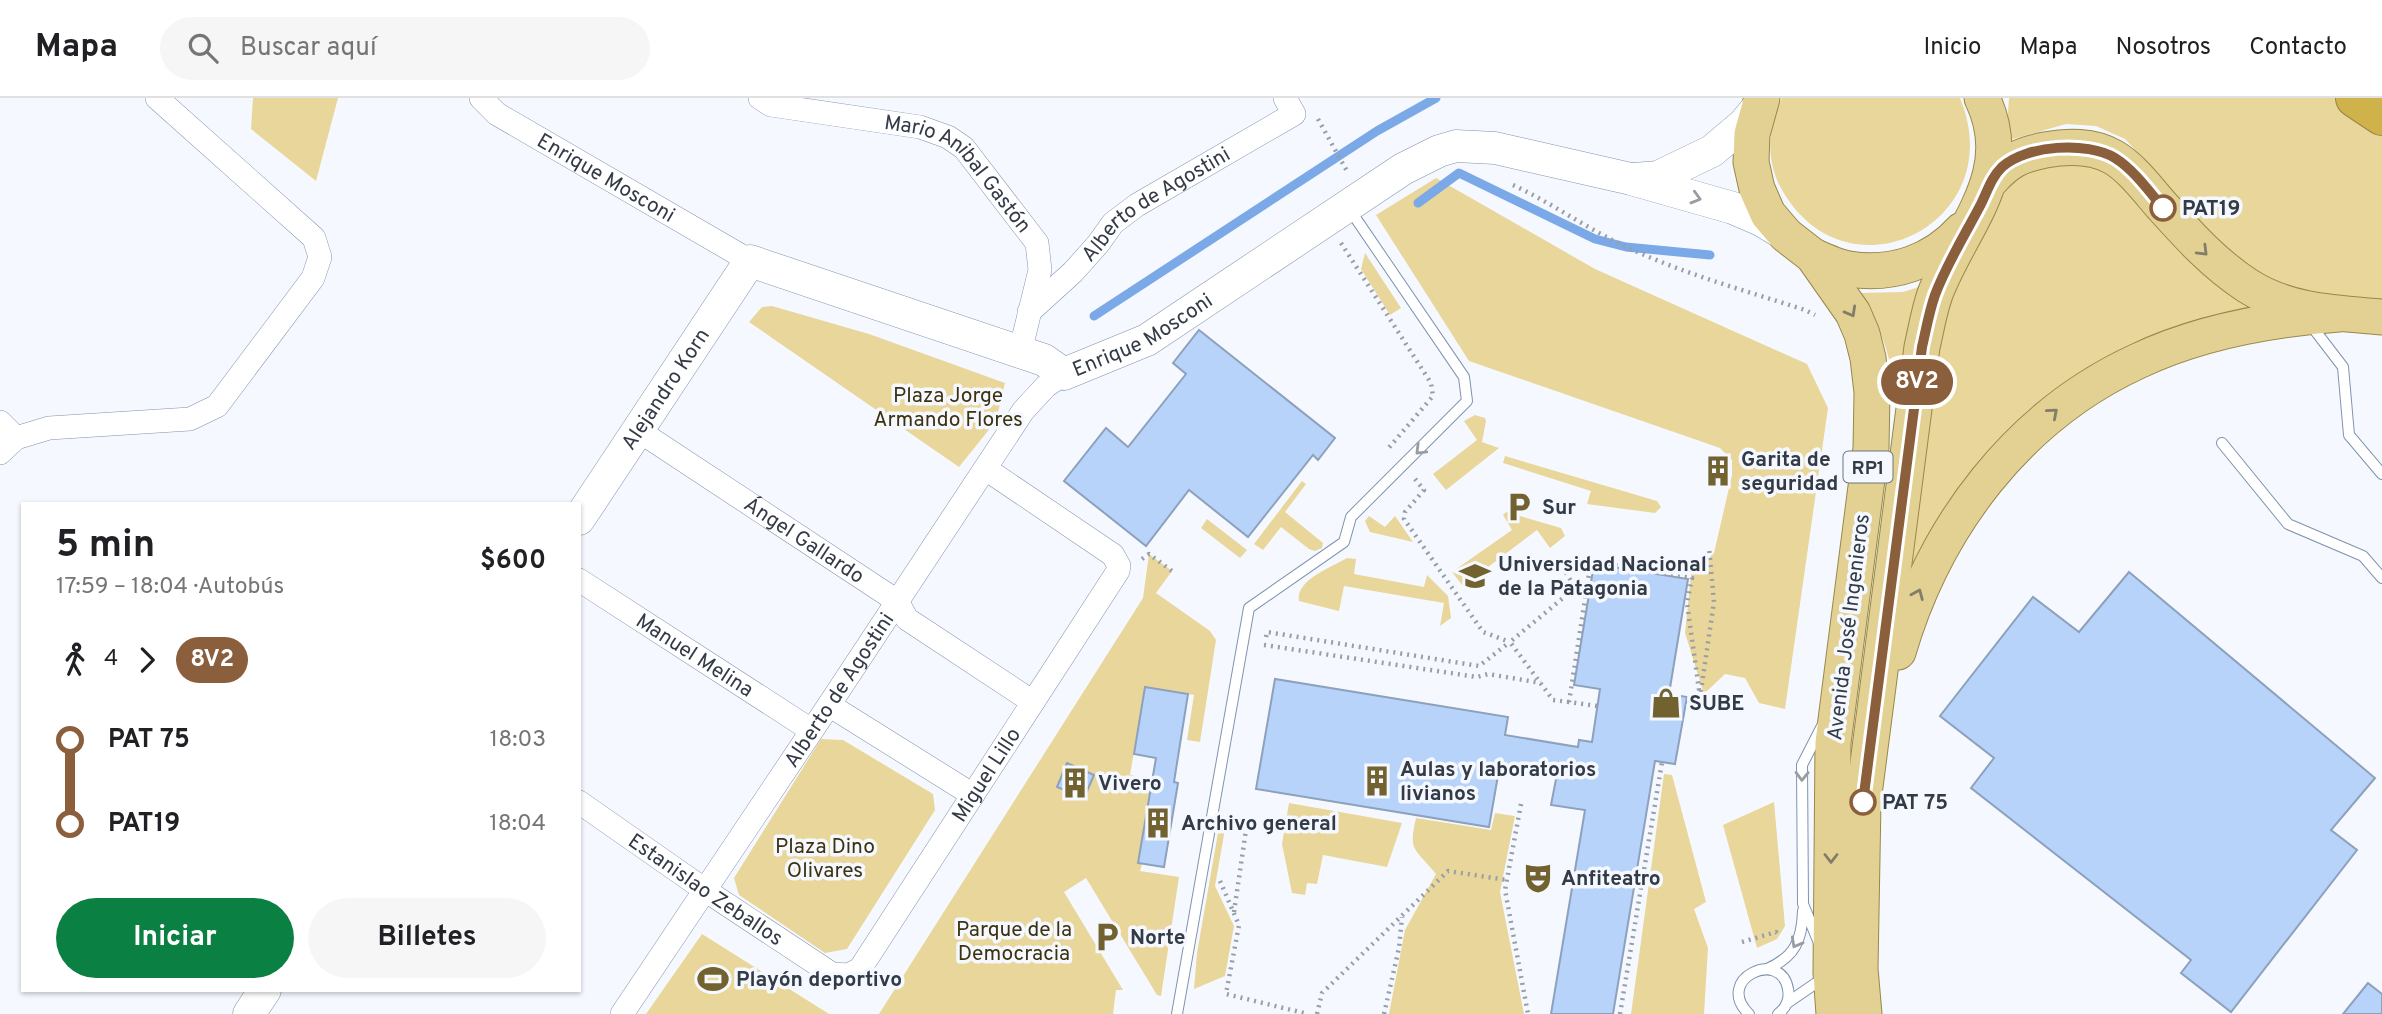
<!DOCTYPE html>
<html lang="es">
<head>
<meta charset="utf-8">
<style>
  body { margin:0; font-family:Overpass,sans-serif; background:#f6f6f6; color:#202124; height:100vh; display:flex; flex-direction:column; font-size:26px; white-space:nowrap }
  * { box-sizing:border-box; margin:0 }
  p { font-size:23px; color:#757577 }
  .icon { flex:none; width:38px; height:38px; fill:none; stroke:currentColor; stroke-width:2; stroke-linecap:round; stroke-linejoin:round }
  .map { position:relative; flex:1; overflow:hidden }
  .side { position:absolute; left:21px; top:404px; width:560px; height:490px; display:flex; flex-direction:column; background:#fff; border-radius:0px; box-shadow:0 2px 5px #0004 }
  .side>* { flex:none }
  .badge { padding:0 14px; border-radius:23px; font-size:24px; line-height:46px }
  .map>.badge { position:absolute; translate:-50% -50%; box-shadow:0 0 0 4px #fff }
  .legs { display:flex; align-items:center; gap:10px; height:77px; padding:0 35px; font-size:23px }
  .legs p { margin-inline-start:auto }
  .head { display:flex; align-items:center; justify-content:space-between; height:119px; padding:0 35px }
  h1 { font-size:38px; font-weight:700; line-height:52px }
  .cta { display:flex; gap:14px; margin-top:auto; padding:14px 35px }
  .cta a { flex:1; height:80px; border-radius:42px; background:#0b8043; color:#fff; font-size:28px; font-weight:700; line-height:80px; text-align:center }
  .cta a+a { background:#f6f6f6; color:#202124 }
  ul { padding:0 35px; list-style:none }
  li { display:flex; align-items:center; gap:24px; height:84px; font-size:26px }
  li i { display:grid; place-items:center; width:10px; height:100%; margin:0 9px; background:currentColor }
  li i::after { content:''; width:18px; height:18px; margin:-9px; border:5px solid; border-radius:50%; background:#fff }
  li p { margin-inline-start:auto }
  li:first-child i { background:linear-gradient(#0000 50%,currentColor 0) }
  li:last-child i { background:linear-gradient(currentColor 50%,#0000 0) }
  header { display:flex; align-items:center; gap:42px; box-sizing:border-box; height:98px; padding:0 35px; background:#fff; border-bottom:2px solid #e0e0e0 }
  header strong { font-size:33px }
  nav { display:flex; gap:38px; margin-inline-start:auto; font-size:24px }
  .search { width:490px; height:63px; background:#f6f6f6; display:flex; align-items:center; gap:18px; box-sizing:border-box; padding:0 24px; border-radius:38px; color:#757577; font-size:26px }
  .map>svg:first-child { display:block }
  .green { fill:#e9d69a }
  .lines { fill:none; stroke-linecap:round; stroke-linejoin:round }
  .stream { stroke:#7ba9e7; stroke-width:9 }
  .building { fill:#b7d3fa; stroke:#8da1bc; stroke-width:2 }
  .lane-casing { stroke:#8093ae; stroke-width:12 }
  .street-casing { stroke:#8093ae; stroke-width:24 }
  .secondary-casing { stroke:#8093ae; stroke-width:33 }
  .primary-casing { stroke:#988849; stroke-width:37 }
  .highway-casing { stroke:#988849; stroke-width:40 }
  .path { stroke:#989ea7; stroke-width:4.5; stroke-dasharray:2 5; stroke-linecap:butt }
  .lane { stroke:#fff; stroke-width:10 }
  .street { stroke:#fff; stroke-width:23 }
  .secondary { stroke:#fff; stroke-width:32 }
  .primary { stroke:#e2d192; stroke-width:35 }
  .highway { stroke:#cfb24a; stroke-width:38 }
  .oneway { stroke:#999da3 }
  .oneway2 { stroke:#827e69 }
  .line-1-casing { stroke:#fff; stroke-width:16 }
  .line-1 { stroke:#8b5e3c; stroke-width:10 }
  .stop-1-dot { fill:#fff; stroke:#8b5e3c; stroke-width:3.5 }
  .labels { text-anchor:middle; stroke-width:7; stroke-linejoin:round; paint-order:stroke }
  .shield { fill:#f5f9ff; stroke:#6d747e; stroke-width:2 }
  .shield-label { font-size:19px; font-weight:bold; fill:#333b47 }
  .street-label { font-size:21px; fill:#333b47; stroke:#f5f9ff }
  .stop-label { font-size:21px; font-weight:bold; fill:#333b47; stroke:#f5f9ff; text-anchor:start }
  .park-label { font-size:21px; fill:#3c320e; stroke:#f5f9ff }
  .poi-label { font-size:21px; font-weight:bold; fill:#333b47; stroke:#f5f9ff; text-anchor:start }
</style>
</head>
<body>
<header>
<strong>Mapa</strong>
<div class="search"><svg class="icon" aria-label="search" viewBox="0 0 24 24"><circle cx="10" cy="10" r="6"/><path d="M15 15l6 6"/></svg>Buscar aquí</div>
<nav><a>Inicio</a><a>Mapa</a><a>Nosotros</a><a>Contacto</a></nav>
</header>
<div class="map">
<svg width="2382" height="916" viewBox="0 0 2382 916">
  <rect width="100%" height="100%" fill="#f5f9ff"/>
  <!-- green -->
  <g class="green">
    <polygon points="253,0 338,0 316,83 251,31"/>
    <path d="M1782,0H1960C2011,122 1853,205 1785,97C1765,66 1767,32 1782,0Z"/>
    <polygon points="2009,0 2382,0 2382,211 2335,208 2242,172 2172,97 2145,62 2125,41 2096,28 2066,26 2006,43"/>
    <polygon points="2090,61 2275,215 2078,283 1902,507 1939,244 1950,197 1997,101 2015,78 2046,66"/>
    <polygon points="1436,80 1595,171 1807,266 1828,310 1785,611 1759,605 1745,580 1725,576 1704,596 1685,535 1692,468 1703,466 1714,455 1732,377 1732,362 1720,350 1469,263 1376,117"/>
    <polygon points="1365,155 1401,210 1390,217 1361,171"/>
    <path d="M1925,187L1913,223L1895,290C1888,250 1881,229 1859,195L1903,194Z"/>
    <polygon points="772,208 869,236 1005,285 996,323 959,369 749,224 762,209"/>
    <polygon points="1475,317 1485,320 1486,323 1482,344 1499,350 1446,392 1433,376 1477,342 1464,323"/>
    <polygon points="1505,358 1657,403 1661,409 1655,415 1587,406 1591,393 1503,365"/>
    <polygon points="1302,383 1306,386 1285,414 1323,445 1322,450 1315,453 1309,451 1281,429 1263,452 1254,446"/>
    <polygon points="1506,414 1561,430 1565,438 1550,450 1537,432 1463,488 1452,474 1512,432 1503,417"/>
    <polygon points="1369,418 1385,429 1395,418 1413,444 1370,434 1365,423"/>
    <polygon points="1207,421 1247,452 1240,460 1201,430"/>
    <polygon points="1149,456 1172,473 1156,495 1210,533 1216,542 1200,644 1187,642 1194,597 1145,589 1130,677 1152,681 1138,765 1142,766 1140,773 1179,779 1161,898 1157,897 1086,780 1064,794 1123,892 1116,892 1113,916 879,916 1143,500"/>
    <path d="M1347,460L1356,461L1354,476L1424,489L1427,477L1448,498L1451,520L1440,528L1444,505L1344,488L1339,513L1299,503C1295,482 1332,469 1347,460Z"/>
    <polygon points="821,641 843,642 933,696 935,712 847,851 825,855 739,797 734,780"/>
    <polygon points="1664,676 1672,677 1706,804 1694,811 1708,850 1704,916 1631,916"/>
    <polygon points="1774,704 1785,828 1777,841 1757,850 1723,727"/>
    <polygon points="1289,705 1402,725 1387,769 1323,757 1317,786 1307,785 1305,797 1292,795 1282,746"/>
    <polygon points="1222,712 1225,731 1215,788 1234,828 1225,878 1194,891 1197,855"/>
    <path d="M1495,715L1515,718L1500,794L1524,916H1389L1405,832L1436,776C1415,750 1408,754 1416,720L1491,732Z"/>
    <polygon points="702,836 829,916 646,916"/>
  </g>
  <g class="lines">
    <!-- stream -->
    <g class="stream">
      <polyline points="1418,105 1459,75 1595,141 1626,149 1710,157"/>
      <polyline points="1094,218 1377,33 1436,0"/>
    </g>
  </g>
  <!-- building -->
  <g class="building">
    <polygon points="1199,232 1335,340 1318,362 1313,357 1248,439 1189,392 1146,448 1064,383 1106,330 1128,349 1186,276 1173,265"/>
    <polygon points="1594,466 1688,481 1669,596 1687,599 1675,666 1655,663 1613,916 1551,916 1585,712 1551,707 1557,676 1500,666 1489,729 1256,691 1275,581 1508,619 1505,637 1578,649 1579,642 1592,644 1600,591 1574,587"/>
    <polygon points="2129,474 2375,680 2331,732 2357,752 2231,914 2181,875 2191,862 1971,690 1994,660 1940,618 2033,499 2079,534"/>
    <polygon points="1145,589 1188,596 1174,684 1178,685 1164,769 1138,765 1156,660 1134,656"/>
    <polygon points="1067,665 1094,677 1084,700 1057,689"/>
    <polygon points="2368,885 2382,896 2382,916 2343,916"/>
  </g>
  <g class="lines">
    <!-- lane casing -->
    <g class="lane-casing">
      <g id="lane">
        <polyline points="2310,226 2343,269 2349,337 2382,376"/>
        <polyline points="2222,345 2288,426 2363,458 2382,480"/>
        <polyline points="1819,845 1803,806 1802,667 1822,628"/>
        <path d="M1767,871C1795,859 1802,842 1803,813"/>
        <polyline points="1787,905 1825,879"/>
        <polyline points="1177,916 1249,510 1344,444 1351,419 1467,303 1464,279 1350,112"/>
        <path d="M1749,916C1713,881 1781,850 1788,891C1790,901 1786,910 1778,916"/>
      </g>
    </g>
    <!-- street casing -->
    <g class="street-casing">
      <g id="street">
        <path id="s1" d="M481,0L497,16L750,163"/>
        <path id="s2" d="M760,0L771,7L920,29L948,39L964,50L1037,145L1040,172L1020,254"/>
        <path id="s3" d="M1029,214L1073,174L1098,146L1113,125L1137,107L1294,16L1285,0"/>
        <polyline points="0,324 16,340"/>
        <path id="s4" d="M639,333L897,503L907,521L1033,604"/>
        <polyline points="0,355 16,340 49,330 190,321 217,308 313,180 320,159 314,140 157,0"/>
        <path id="s5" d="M579,482L811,632"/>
        <polyline points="829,607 973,697"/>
        <path id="s6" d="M579,704L705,792L832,876L848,877L860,871L1118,473L1119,468L1113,457L986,371"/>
        <path id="s7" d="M622,916L829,607L1023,313L1046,288L1064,276"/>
      </g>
    </g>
    <!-- secondary casing -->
    <g class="secondary-casing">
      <g id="secondary">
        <polyline points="1635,81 1658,79 1712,53 1744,26 1758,9"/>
        <path id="s8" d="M579,421L750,163L1044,262L1064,276L1147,242L1403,71L1439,53L1456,48L1495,50L1631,81L1733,110L1761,122L1786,137"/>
        <polyline points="249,916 265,892"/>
      </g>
    </g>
    <!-- primary casing -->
    <g class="primary-casing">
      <g id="primary">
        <polyline points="1762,0 1752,36 1751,64 1757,91 1768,116 1786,137 1813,158 1853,215 1862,236 1868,260 1872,294 1871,350 1833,645 1831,875 1834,916"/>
        <path d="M1991,82C2008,63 2020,57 2045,52C2068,48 2092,47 2113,59C2132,70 2148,92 2162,108C2189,138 2214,166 2248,188C2289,214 2335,215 2382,219"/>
        <path d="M1813,158C1824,163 1837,169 1849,171C1892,178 1933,164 1962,132"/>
        <path d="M1898,554C1935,428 2018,318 2138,263C2201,233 2271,221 2339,216"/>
        <path d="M1864,916L1860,871L1863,704L1922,249C1926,232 1929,213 1935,196C1960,129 2019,76 1982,0"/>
      </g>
    </g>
    <!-- highway casing -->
    <g class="highway-casing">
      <polyline id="highway" points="2355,0 2382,18"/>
    </g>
    <!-- path -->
    <g class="path">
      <polyline points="1318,21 1348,75"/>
      <path d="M1513,87C1554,106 1590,133 1631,151C1687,177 1747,193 1805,212L1815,217"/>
      <polyline points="1341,145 1431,285 1433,298 1387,352"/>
      <polyline points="1415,381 1424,392 1405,414 1404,421 1483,534 1510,544"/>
      <polyline points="1142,461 1149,456 1172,473"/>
      <polyline points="1266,539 1267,534 1479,568 1510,544"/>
      <polyline points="1264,547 1477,579 1488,576 1541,585"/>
      <polyline points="1569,604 1553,602 1510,544 1575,490 1565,473 1580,461 1591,463"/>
      <polyline points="1597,608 1569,604 1591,463 1692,480 1687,505 1700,599 1714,504 1709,450"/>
      <polyline points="1521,706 1505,792 1528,916"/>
      <polyline points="1220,783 1239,827 1226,896 1308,916"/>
      <polyline points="1234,814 1248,718"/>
      <polyline points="1742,844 1776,834 1780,838"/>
      <polyline points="1317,916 1322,895 1448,773 1507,782"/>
      <polyline points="1384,916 1399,850 1402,819"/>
      <polyline points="1620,916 1662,664"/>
    </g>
    <!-- lane -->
    <use href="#lane" class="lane"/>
    <!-- street -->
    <use href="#street" class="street"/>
    <!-- secondary -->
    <use href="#secondary" class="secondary"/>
    <!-- primary -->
    <use href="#primary" class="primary"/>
    <!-- highway -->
    <use href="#highway" class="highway"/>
  </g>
  <!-- one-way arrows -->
  <defs><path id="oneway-chevron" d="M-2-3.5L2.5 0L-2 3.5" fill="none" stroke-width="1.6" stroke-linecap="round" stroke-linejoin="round" transform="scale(1.75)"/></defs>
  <g class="oneway">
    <use href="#oneway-chevron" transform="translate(1696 100) rotate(16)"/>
    <use href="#oneway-chevron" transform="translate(1420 352) rotate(135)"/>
    <use href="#oneway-chevron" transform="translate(1802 678) rotate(91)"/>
    <use href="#oneway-chevron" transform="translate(1796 845) rotate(119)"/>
  </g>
  <g class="oneway2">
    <use href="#oneway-chevron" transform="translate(2203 153) rotate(45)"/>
    <use href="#oneway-chevron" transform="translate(1851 214) rotate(61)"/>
    <use href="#oneway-chevron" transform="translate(2053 315) rotate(-41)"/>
    <use href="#oneway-chevron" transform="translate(1918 496) rotate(-67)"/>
    <use href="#oneway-chevron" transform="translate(1831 760) rotate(90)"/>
  </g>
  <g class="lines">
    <!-- line-1 casing -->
    <g class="line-1-casing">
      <path id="line-1" d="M1863,704L1922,249C1926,232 1929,214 1935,197C1947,165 1966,135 1981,106C1988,92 1991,80 2002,69C2026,47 2087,43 2115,60C2134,72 2149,93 2163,110"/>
    </g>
    <!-- line-1 -->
    <use href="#line-1" class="line-1"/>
  </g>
  <!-- icons -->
  <defs>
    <g id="building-bare" transform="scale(2.415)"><path d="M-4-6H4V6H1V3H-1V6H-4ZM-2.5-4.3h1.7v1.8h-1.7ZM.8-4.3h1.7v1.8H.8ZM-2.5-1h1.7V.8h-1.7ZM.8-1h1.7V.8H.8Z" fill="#716230" stroke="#f5f9ff" stroke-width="2.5" paint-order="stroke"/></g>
    <g id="parking-bare" transform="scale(2.415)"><path d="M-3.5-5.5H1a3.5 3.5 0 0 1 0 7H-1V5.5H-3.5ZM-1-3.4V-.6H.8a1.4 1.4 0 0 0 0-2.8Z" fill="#716230" stroke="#f5f9ff" stroke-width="2.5" paint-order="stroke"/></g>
    <g id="university-bare" transform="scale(2.415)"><path d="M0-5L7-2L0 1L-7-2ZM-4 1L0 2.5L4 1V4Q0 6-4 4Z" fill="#716230" stroke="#f5f9ff" stroke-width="2.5" paint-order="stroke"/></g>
    <g id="shop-bare" transform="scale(2.415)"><path d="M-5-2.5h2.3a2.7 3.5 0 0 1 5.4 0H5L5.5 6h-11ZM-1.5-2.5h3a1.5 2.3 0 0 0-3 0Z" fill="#716230" stroke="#f5f9ff" stroke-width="2.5" paint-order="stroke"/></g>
    <g id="theatre-bare" transform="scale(2.415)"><path d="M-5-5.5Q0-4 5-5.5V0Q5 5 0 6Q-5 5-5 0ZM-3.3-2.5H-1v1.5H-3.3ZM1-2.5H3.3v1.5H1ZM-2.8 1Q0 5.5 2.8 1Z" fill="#716230" stroke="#f5f9ff" stroke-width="2.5" paint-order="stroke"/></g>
    <g id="stadium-bare" transform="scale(2.415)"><path d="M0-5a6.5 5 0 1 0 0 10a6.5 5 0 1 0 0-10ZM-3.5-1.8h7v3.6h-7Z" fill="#716230" stroke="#f5f9ff" stroke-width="2.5" paint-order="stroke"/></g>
  </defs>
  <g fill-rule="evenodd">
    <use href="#building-bare" x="1718" y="373"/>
    <use href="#parking-bare" x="1519" y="409"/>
    <use href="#university-bare" x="1475" y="478"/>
    <use href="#shop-bare" x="1666" y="605"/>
    <use href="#building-bare" x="1377" y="683"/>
    <use href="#building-bare" x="1075" y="685"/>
    <use href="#building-bare" x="1158" y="725"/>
    <use href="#theatre-bare" x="1538" y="780"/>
    <use href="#parking-bare" x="1107" y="839"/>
    <use href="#stadium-bare" x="713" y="881"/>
  </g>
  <!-- markers -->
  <g class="stop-1-dot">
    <circle cx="2163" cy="110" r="12"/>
    <circle cx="1863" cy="704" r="12"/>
  </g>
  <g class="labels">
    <!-- shield labels -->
    <rect class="shield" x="1843.5" y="353.5" width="49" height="31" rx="5"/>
    <g class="shield-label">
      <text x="1868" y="376">RP1</text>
    </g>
    <!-- street labels -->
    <g class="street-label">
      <text dy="7" stroke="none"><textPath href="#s1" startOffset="149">Enrique Mosconi</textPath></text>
      <text dy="7" stroke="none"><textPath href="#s2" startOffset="222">Mario Anibal Gastón</textPath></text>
      <text dy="7" stroke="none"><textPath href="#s3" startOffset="168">Alberto de Agostini</textPath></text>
      <text dy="7" stroke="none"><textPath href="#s8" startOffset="732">Enrique Mosconi</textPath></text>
      <text dy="7" stroke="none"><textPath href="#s8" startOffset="156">Alejandro Korn</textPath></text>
      <text dy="7" stroke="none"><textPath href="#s4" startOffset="198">Ángel Gallardo</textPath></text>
      <text transform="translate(1848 529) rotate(-83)" y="7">Avenida José Ingenieros</text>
      <text dy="7" stroke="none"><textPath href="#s5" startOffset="138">Manuel Melina</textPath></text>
      <text dy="7" stroke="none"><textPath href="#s7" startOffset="390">Alberto de Agostini</textPath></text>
      <text dy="7" stroke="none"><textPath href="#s6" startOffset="567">Miguel Lillo</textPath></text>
      <text dy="7" stroke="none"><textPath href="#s6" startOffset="154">Estanislao Zeballos</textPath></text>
    </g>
    <!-- stop labels -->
    <g class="stop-label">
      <text x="2182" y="117">PAT19</text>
      <text x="1882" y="711">PAT 75</text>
    </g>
    <!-- park labels -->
    <g class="park-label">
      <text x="948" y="304">Plaza Jorge<tspan x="948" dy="24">Armando Flores</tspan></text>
      <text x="825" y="755">Plaza Dino<tspan x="825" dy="24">Olivares</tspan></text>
      <text x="1014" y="838">Parque de la<tspan x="1014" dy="24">Democracia</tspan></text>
    </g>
    <!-- poi labels -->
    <g class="poi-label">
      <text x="1741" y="368">Garita de<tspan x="1741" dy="24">seguridad</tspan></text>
      <text x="1542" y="416">Sur</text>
      <text x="1498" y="473">Universidad Nacional<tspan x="1498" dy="24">de la Patagonia</tspan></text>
      <text x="1689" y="612">SUBE</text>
      <text x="1400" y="678">Aulas y laboratorios<tspan x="1400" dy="24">livianos</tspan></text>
      <text x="1098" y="692">Vivero</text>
      <text x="1181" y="732">Archivo general</text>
      <text x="1561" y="787">Anfiteatro</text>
      <text x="1130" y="846">Norte</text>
      <text x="736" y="888">Playón deportivo</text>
    </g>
  </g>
</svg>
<b class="badge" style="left:1917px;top:284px;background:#8b5e3c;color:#fff">8V2</b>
<section class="side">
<div class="head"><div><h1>5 min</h1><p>17:59 – 18:04 · Autobús</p></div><b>$600</b></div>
<div class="legs"><svg class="icon" aria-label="walk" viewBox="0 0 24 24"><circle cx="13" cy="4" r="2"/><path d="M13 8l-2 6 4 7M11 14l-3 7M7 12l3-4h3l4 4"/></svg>4<svg class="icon" aria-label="forward" viewBox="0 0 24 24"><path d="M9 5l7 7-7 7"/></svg><b class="badge" style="background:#8b5e3c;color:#fff">8V2</b></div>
<ul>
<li><i style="color:#8b5e3c"></i><b>PAT 75</b><p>18:03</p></li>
<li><i style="color:#8b5e3c"></i><b>PAT19</b><p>18:04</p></li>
</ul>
<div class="cta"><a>Iniciar</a><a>Billetes</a></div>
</section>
</div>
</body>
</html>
